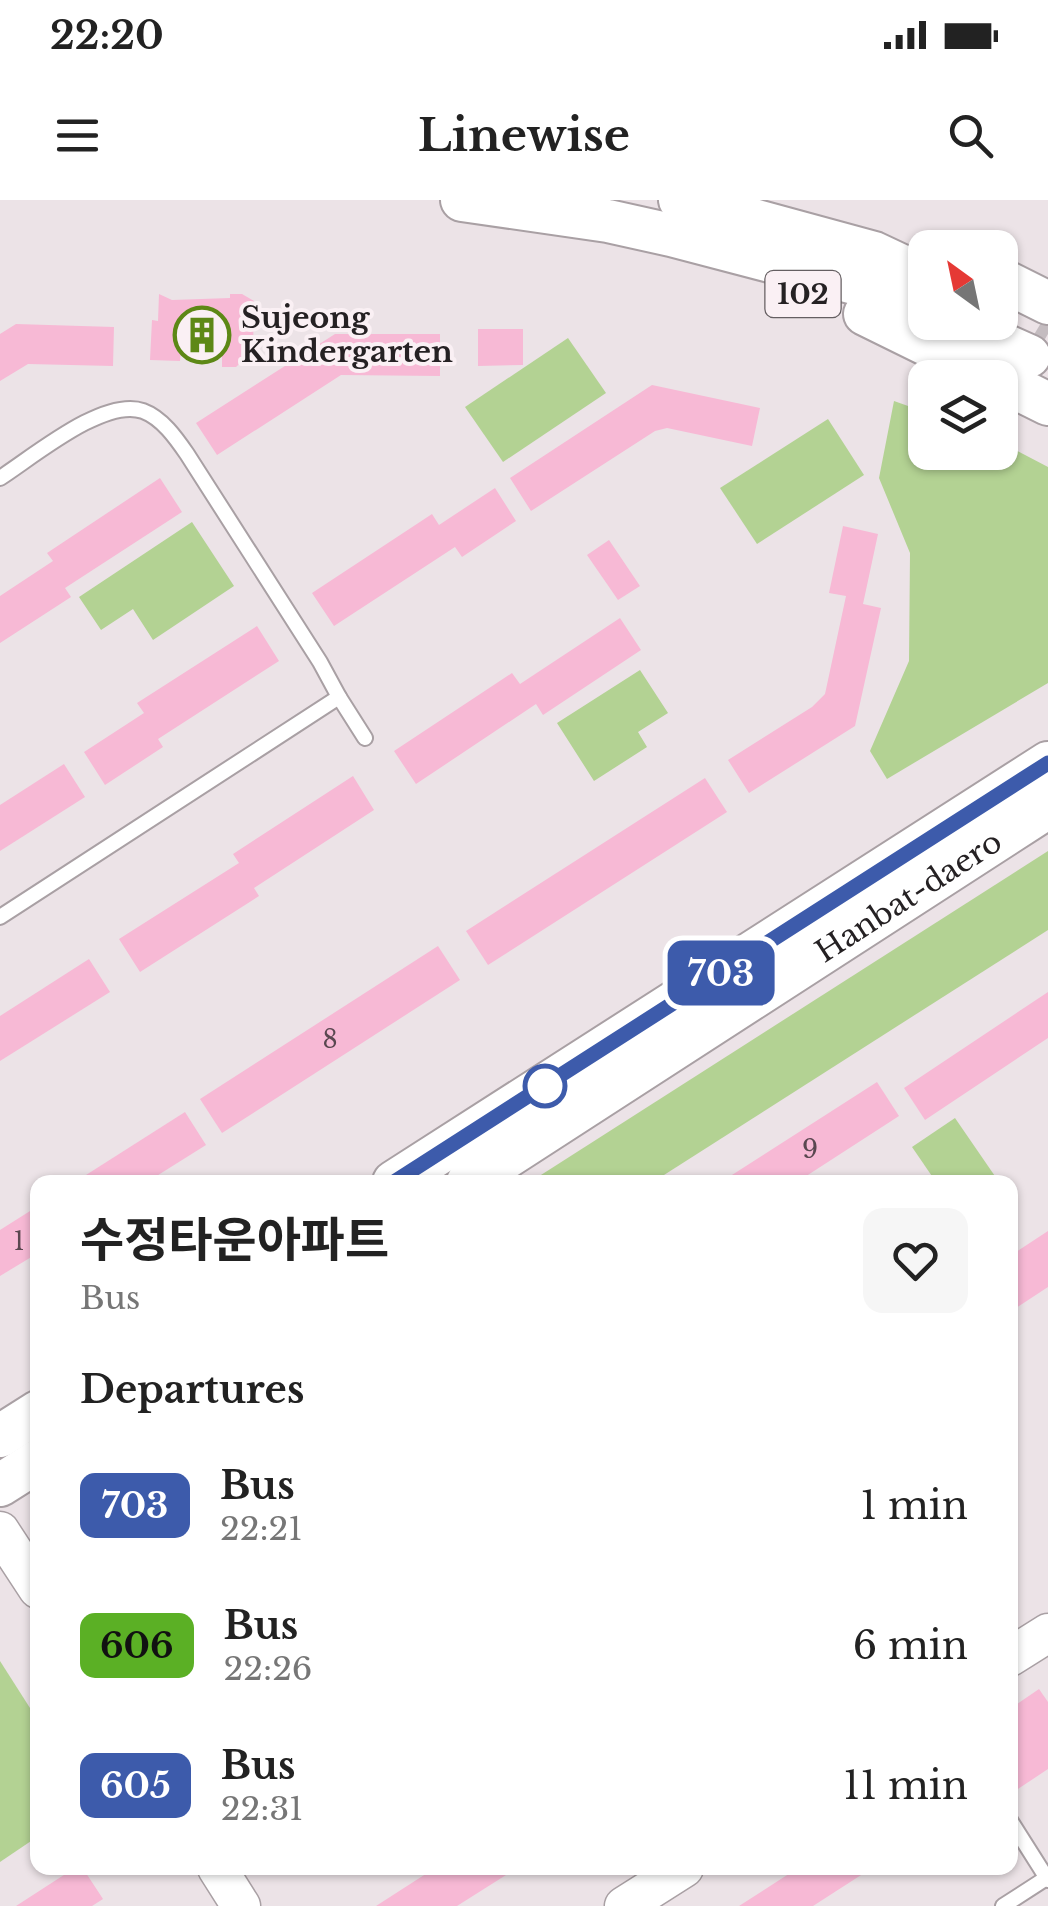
<!DOCTYPE html>
<html lang="en">
<head>
<meta charset="utf-8">
<style>
  body { margin:0; font-family:"Libre Baskerville","Noto Sans KR",serif; background:#f6f6f6; color:#222; height:100vh; display:flex; flex-direction:column; font-size:38px; white-space:nowrap }
  * { box-sizing:border-box; margin:0 }
  p { font-size:32px; color:#767676 }
  .icon { flex:none; width:55px; height:55px; fill:none; stroke:currentColor; stroke-width:2; stroke-linecap:round; stroke-linejoin:round }
  .map { position:relative; flex:1; overflow:hidden }
  .side { position:absolute; left:30px; top:975px; width:988px; height:700px; display:flex; flex-direction:column; background:#fff; border-radius:20px; box-shadow:0 2px 8px #0004 }
  .side>* { flex:none }
  .badge { padding:0 20px; border-radius:15px; font-size:35px; line-height:65px }
  .needle { width:65px; rotate:327deg }
  .controls { position:absolute; left:908px; top:30px; display:grid; gap:20px }
  .controls a { display:grid; place-items:center; width:110px; height:110px; border-radius:20px; background:#fff; box-shadow:0 2px 8px #0004; font-size:50px }
  .map>.badge { position:absolute; translate:-50% -50%; box-shadow:0 0 0 5px #fff }
  h2 { padding:0 50px; font-size:38px; line-height:90px }
  .round { display:grid; place-items:center; flex:none; width:105px; height:105px; border-radius:20px; background:#f6f6f6 }
  .overview { display:flex; align-items:center; justify-content:space-between; height:170px; padding:0 50px }
  h1 { font-size:48px; font-weight:700; line-height:75px }
  ul { padding:0; list-style:none }
  li { display:flex; align-items:center; gap:30px; height:140px; padding:0 50px }
  li div { flex:1 }
  li b { display:block; font-size:38px }
  li em { font-style:normal }
  li .badge { min-width:110px; font-weight:700; text-align:center }
  .status { display:flex; justify-content:space-between; align-items:center; height:70px; padding:0 50px; background:#fff; direction:ltr }
  .status svg { height:28px; fill:currentColor }
  header { display:flex; justify-content:space-between; align-items:center; height:130px; padding:0 50px; background:#fff; font-size:45px; font-weight:700 }
  .map>svg:first-child { display:block }
  .green { fill:#b3d293 }
  .building { fill:#f7b9d5 }
  .lines { fill:none; stroke-linecap:round; stroke-linejoin:round }
  .primary-tunnel { stroke:#c4bcc0; stroke-width:42; stroke-dasharray:42 21; stroke-linecap:butt }
  .service-casing { stroke:#a9a0a4; stroke-width:18 }
  .secondary-casing { stroke:#a9a0a4; stroke-width:41 }
  .primary-casing { stroke:#a9a0a4; stroke-width:46 }
  .service { stroke:#fff; stroke-width:14 }
  .secondary { stroke:#fff; stroke-width:38 }
  .primary { stroke:#fff; stroke-width:42 }
  .line-casing { stroke:#fff; stroke-width:22 }
  .line { stroke:#3d5bab; stroke-width:15 }
  .stop-dot { fill:#fff; stroke:#3d5bab; stroke-width:5 }
  .labels { text-anchor:middle; stroke-width:8; stroke-linejoin:round; paint-order:stroke }
  .number-label { font-size:25px; fill:#5a4750 }
  .shield { fill:#faf0f4; stroke:#655f62; stroke-width:2.5 }
  .shield-label { font-size:28px; font-weight:bold; fill:#252123 }
  .poi-label { font-size:30px; font-weight:bold; fill:#252123; stroke:#faf0f4; text-anchor:start }
  .street-label { font-size:30px; fill:#252123; stroke:#faf0f4 }
</style>
</head>
<body>
<div class="status"><b>22:20</b><svg viewBox="0 0 49 12"><path d="M0 12V9h3v3zM5 12V6h3v6zM10 12V3h3v9zM15 12V0h3v12zM26 1h20v11H26zM47 4h2v5h-2z"/></svg></div>
<header><svg class="icon" aria-label="menu" viewBox="0 0 24 24"><path d="M4 6h16M4 12h16M4 18h16"/></svg>Linewise<svg class="icon" aria-label="search" viewBox="0 0 24 24"><circle cx="10" cy="10" r="6"/><path d="M15 15l6 6"/></svg></header>
<div class="map">
<svg width="1048" height="1706" viewBox="0 0 1048 1706">
  <rect width="100%" height="100%" fill="#ece3e7"/>
  <!-- green -->
  <g class="green">
    <polygon points="568,138 606,193 503,262 465,207"/>
    <polygon points="894,201 925,212 925,252 1000,252 1000,242 1048,267 1048,483 887,579 870,551 909,461 910,353 879,278"/>
    <polygon points="828,219 864,275 757,344 720,288"/>
    <polygon points="192,322 234,386 153,440 133,409 101,430 79,397"/>
    <polygon points="640,470 668,513 638,532 647,547 594,581 557,523"/>
    <polygon points="1048,651 1048,730 653,982 530,982"/>
    <polygon points="955,918 999,982 936,982 912,947"/>
    <polygon points="0,1461 37,1519 37,1637 0,1662"/>
  </g>
  <!-- building -->
  <g class="building">
    <polygon points="159,94 172,100 230,98 230,94 242,94 254,101 253,151 236,167 222,167 222,151 205,151 205,154 190,153 190,150 181,149 180,161 150,160 152,120 158,121"/>
    <polygon points="16,124 114,127 113,166 28,164 0,181 0,134"/>
    <polygon points="478,129 523,129 523,165 478,166"/>
    <polygon points="335,134 440,134 440,176 341,175 217,255 196,223"/>
    <polygon points="652,185 760,208 752,246 667,228 655,231 531,311 510,278"/>
    <polygon points="160,278 182,312 65,388 71,397 0,443 0,396 53,361 47,353"/>
    <polygon points="495,288 516,321 462,357 455,347 334,426 312,393 432,314 439,325"/>
    <polygon points="843,326 878,334 863,404 881,408 855,526 749,593 728,560 812,507 825,494 846,396 829,393"/>
    <polygon points="609,340 640,386 618,400 587,355"/>
    <polygon points="620,418 641,450 543,515 536,504 416,584 394,551 512,473 520,484"/>
    <polygon points="257,426 279,461 158,539 163,547 105,585 84,552 144,513 137,503"/>
    <polygon points="64,564 85,597 0,651 0,605"/>
    <polygon points="353,576 374,610 254,688 259,696 140,772 119,739 239,663 233,654"/>
    <polygon points="705,578 727,612 488,765 466,731"/>
    <polygon points="438,746 460,780 222,933 200,899"/>
    <polygon points="89,759 110,792 0,861 0,816"/>
    <polygon points="1048,792 1048,838 925,920 904,888"/>
    <polygon points="877,882 899,916 797,982 721,982"/>
    <polygon points="185,912 206,945 147,982 75,982"/>
    <polygon points="38,1006 38,1053 0,1076 0,1030"/>
    <polygon points="1048,1031 1048,1087 1010,1112 1010,1056"/>
    <polygon points="1039,1489 1048,1502 1048,1569 1015,1591 1010,1584 1010,1509"/>
    <polygon points="435,1668 517,1668 457,1706 376,1706"/>
    <polygon points="798,1668 872,1668 813,1706 739,1706"/>
    <polygon points="79,1669 84,1670 103,1699 92,1706 16,1706 67,1673 71,1674"/>
  </g>
  <g class="lines">
    <!-- primary-tunnel -->
    <polyline class="primary-tunnel" points="1038,128 1048,134"/>
    <!-- service casing -->
    <g class="service-casing">
      <g id="service">
        <path d="M0,278C33,257 104,197 143,211C162,218 176,238 187,254L320,462L339,497"/>
        <polyline points="0,717 339,497 365,538"/>
        <polyline points="1010,1620 1048,1680"/>
        <polyline points="1003,1706 1048,1677"/>
      </g>
    </g>
    <!-- secondary casing -->
    <g class="secondary-casing">
      <g id="secondary">
        <polyline points="0,1331 38,1389"/>
        <polyline points="1010,1457 1048,1433"/>
        <polyline points="217,1668 241,1706"/>
        <polyline points="624,1706 684,1668"/>
      </g>
    </g>
    <!-- primary casing -->
    <g class="primary-casing">
      <g id="primary">
        <polyline points="462,0 608,21 671,35 877,89 925,110"/>
        <polyline points="680,0 874,53 925,77"/>
        <polyline points="1000,79 1048,103"/>
        <polyline points="865,114 995,178"/>
        <polyline points="952,122 1029,156"/>
        <polyline points="1000,180 1048,204"/>
        <polyline points="394,982 1048,563"/>
        <path id="s1" d="M468,982L1048,607"/>
        <polyline points="0,1236 38,1212"/>
        <polyline points="0,1285 38,1261"/>
      </g>
    </g>
    <!-- service -->
    <use href="#service" class="service"/>
    <!-- secondary -->
    <use href="#secondary" class="secondary"/>
    <!-- primary -->
    <use href="#primary" class="primary"/>
  </g>
  <g class="lines">
    <!-- line casing -->
    <g class="line-casing">
      <polyline id="line" points="394,982 1048,563"/>
    </g>
    <!-- line -->
    <use href="#line" class="line"/>
  </g>
  <!-- icons -->
  <defs>
    <g id="building-ring" transform="scale(2.875)"><circle r="9.5" fill="#faf0f4" stroke="#5d8816" stroke-width="1.5"/><path d="M-4-6H4V6H1V3H-1V6H-4ZM-2.5-4.3h1.7v1.8h-1.7ZM.8-4.3h1.7v1.8H.8ZM-2.5-1h1.7V.8h-1.7ZM.8-1h1.7V.8H.8Z" fill="#5d8816"/></g>
  </defs>
  <g fill-rule="evenodd">
    <use href="#building-ring" x="202" y="135"/>
  </g>
  <!-- markers -->
  <circle class="stop-dot" cx="545" cy="886" r="20"/>
  <g class="labels">
    <!-- number labels -->
    <g class="number-label">
      <text x="330" y="848">8</text>
      <text x="810" y="958">9</text>
      <text x="19" y="1050">1</text>
    </g>
    <!-- shield labels -->
    <rect class="shield" x="765.5" y="71" width="75" height="46" rx="8"/>
    <g class="shield-label">
      <text x="803" y="104">102</text>
    </g>
    <!-- poi labels -->
    <g class="poi-label">
      <text x="241" y="128">Sujeong<tspan x="241" dy="34">Kindergarten</tspan></text>
    </g>
    <!-- street labels -->
    <g class="street-label">
      <text dy="10" stroke="none"><textPath href="#s1" startOffset="525">Hanbat-daero</textPath></text>
    </g>
  </g>
</svg>
<div class="controls">
<a><svg class="needle" viewBox="-14 -14 28 28"><path d="M0-13l5 13h-10z" fill="#e53935"/><path d="M0 13l5-13h-10z" fill="#767676"/></svg></a>
<a><svg class="icon" aria-label="layers" viewBox="0 0 24 24"><path d="M12 4l9 5-9 5-9-5zM3 14l9 5 9-5"/></svg></a>
</div>
<b class="badge" style="left:721px;top:773px;background:#3d5bab;color:#fff">703</b>
<section class="side">
<div class="overview"><div><h1>수정타운아파트</h1><p>Bus</p></div><a class="round"><svg class="icon" aria-label="heart" viewBox="0 0 24 24"><path d="M12 20l-8-8c-3-5 5-10 8-4 3-6 11-1 8 4z"/></svg></a></div>
<h2>Departures</h2>
<ul>
<li><span class="badge" style="background:#3d5bab;color:#fff">703</span><div><b>Bus</b><p>22:21</p></div><em>1 min</em></li>
<li><span class="badge" style="background:#5bb025;color:#111">606</span><div><b>Bus</b><p>22:26</p></div><em>6 min</em></li>
<li><span class="badge" style="background:#3d5bab;color:#fff">605</span><div><b>Bus</b><p>22:31</p></div><em>11 min</em></li>
</ul>
</section>
</div>
</body>
</html>
